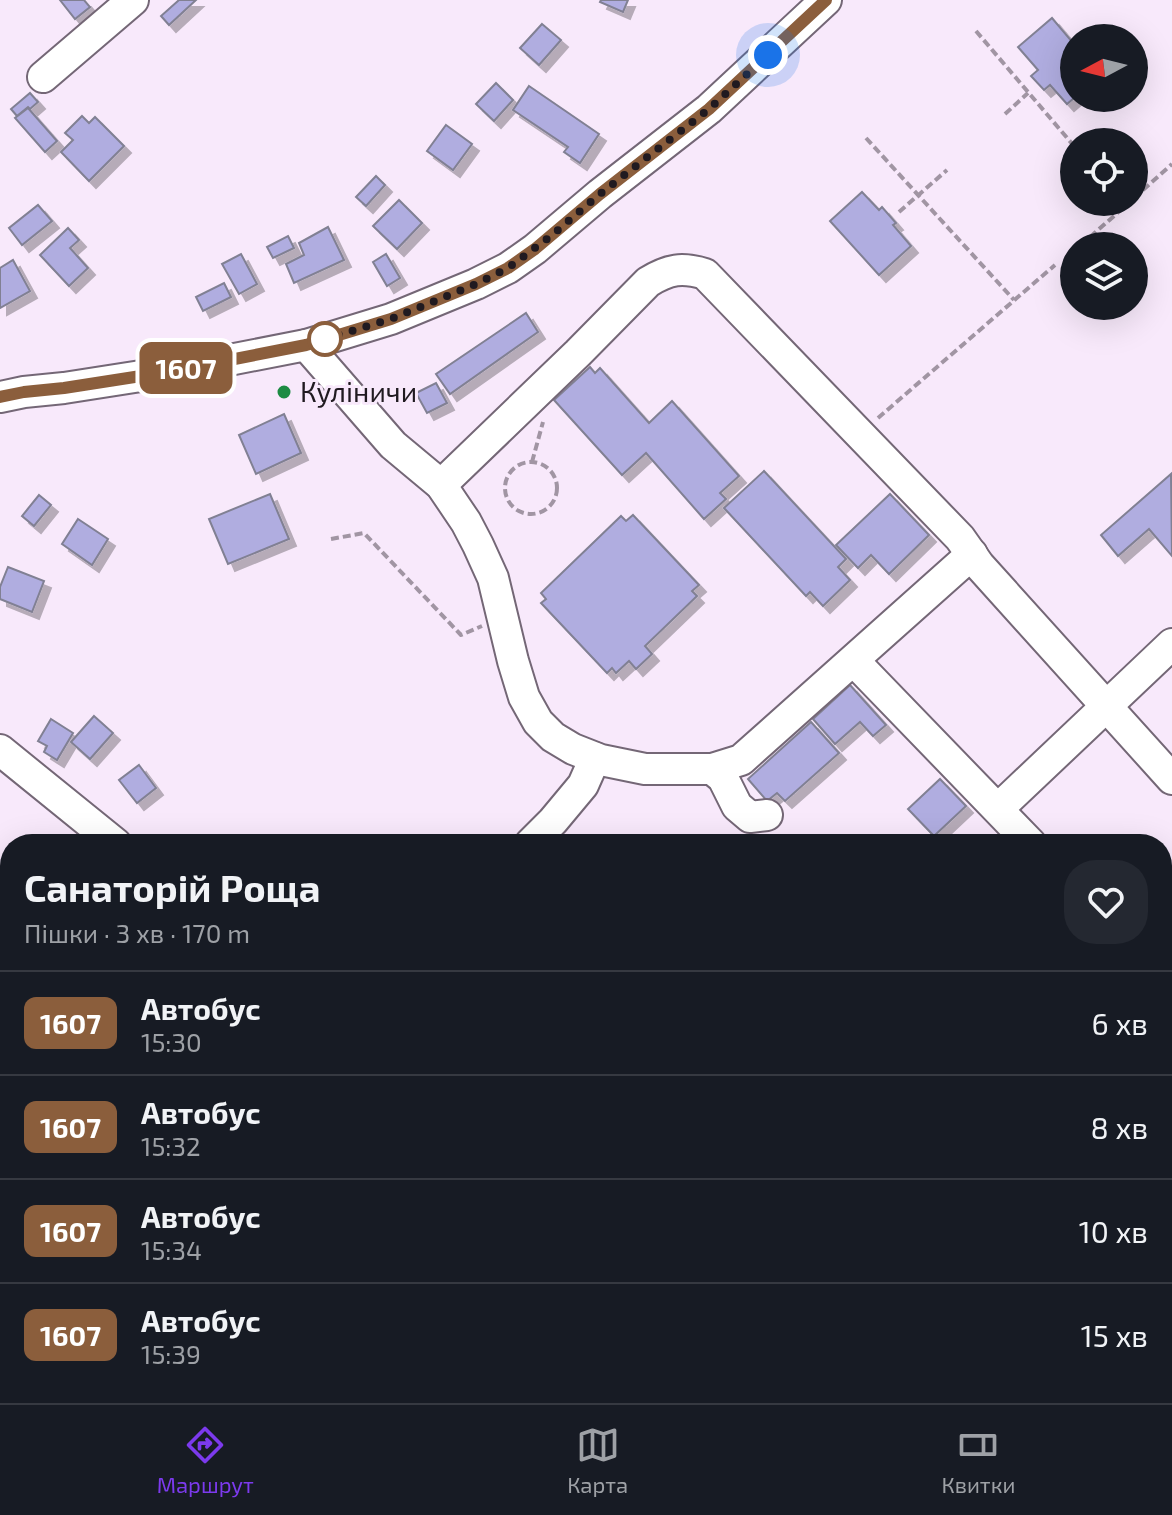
<!DOCTYPE html>
<html lang="uk">
<head>
<meta charset="utf-8">
<style>
  body { margin:0; font-family:"Exo 2",sans-serif; background:#242831; color:#f1f3f6; height:100vh; display:flex; flex-direction:column; font-size:30px; white-space:nowrap }
  * { box-sizing:border-box; margin:0 }
  p { font-size:26px; color:#9ea1a6 }
  .icon { flex:none; width:44px; height:44px; fill:none; stroke:currentColor; stroke-width:2; stroke-linecap:round; stroke-linejoin:round }
  .map { position:relative; flex:1; overflow:hidden }
  .side { position:absolute; left:0px; top:834px; width:1172px; height:570px; display:flex; flex-direction:column; background:#171b24; border-radius:32px 32px 0 0; box-shadow:0 8px 32px #0002 }
  .side>* { flex:none }
  .badge { padding:0 16px; border-radius:12px; font-size:28px; line-height:52px }
  .needle { width:52px; rotate:263deg }
  .buttons { position:absolute; left:1060px; top:24px; display:grid; gap:16px }
  .buttons a { display:grid; place-items:center; width:88px; height:88px; border-radius:50%; background:#171b24; box-shadow:0 8px 32px #0002; font-size:40px }
  .you { position:absolute; width:40px; height:40px; margin:-20px; border:6px solid #fff; border-radius:50%; background:#1a73e8; box-shadow:0 0 0 12px #1a73e833 }
  .map>.badge { position:absolute; translate:-50% -50%; box-shadow:0 0 0 4px #fff }
  .round { display:grid; place-items:center; flex:none; width:84px; height:84px; border-radius:32px; background:#242831 }
  .overview { display:flex; align-items:center; justify-content:space-between; height:136px; padding:0 24px }
  h1 { font-size:38px; font-weight:700; line-height:60px }
  ul { padding:0; list-style:none }
  li { display:flex; align-items:center; gap:24px; height:104px; padding:0 24px; border-top:2px solid #363941 }
  li div { flex:1 }
  li b { display:block; font-size:30px }
  li em { font-style:normal }
  li .badge { min-width:88px; font-weight:700; text-align:center }
  .menu { display:flex; justify-content:space-around; align-items:center; height:112px; border-top:2px solid #363941; background:#171b24; font-size:22px; color:#9ea1a6 }
  .menu a { display:grid; justify-items:center; gap:4px }
  .menu .current { color:#7c3aed }
  .map>svg:first-child { display:block }
  .water { fill:#8fb3dd; stroke:#6e85a4; stroke-width:2 }
  .building { fill:#b0ade0; stroke:#818093; stroke-width:2; filter:url(#shadow) }
  .lines { fill:none; stroke-linecap:round; stroke-linejoin:round }
  .minor-casing { stroke:#746776; stroke-width:34 }
  .path { stroke:#a195a3; stroke-width:4; stroke-dasharray:8 4; stroke-linecap:butt }
  .minor { stroke:#fff; stroke-width:30 }
  .line-casing { stroke:#fff; stroke-width:18 }
  .line { stroke:#8b5e3c; stroke-width:12 }
  .walk { stroke:#201a20; stroke-width:8; stroke-dasharray:0 14.4 }
  .stop-dot { fill:#fff; stroke:#8b5e3c; stroke-width:4 }
  .poi-dot { fill:#1d8b43; stroke:#f8e9fb; stroke-width:3 }
  .labels { text-anchor:middle; stroke-width:6; stroke-linejoin:round; paint-order:stroke }
  .poi-label { font-size:28px; fill:#201a20; stroke:#f8e9fb; text-anchor:start }
</style>
</head>
<body>
<div class="map">
<svg width="1172" height="1403" viewBox="0 0 1172 1403">
  <defs>
    <filter id="shadow"><feDropShadow dx="7" dy="7" stdDeviation="0" flood-color="#0004"/></filter>
  </defs>
  <rect width="100%" height="100%" fill="#f8e9fb"/>
  <!-- water -->
  <polygon class="water" points="1172,1044 1172,1403 766,1403 761,1394 1162,1394 1162,1046"/>
  <!-- building -->
  <g class="building">
    <polygon points="60,0 84,0 90,7 75,19"/>
    <polygon points="179,0 196,0 169,25 161,16"/>
    <polygon points="601,0 628,0 623,12 600,2"/>
    <polygon points="1052,18 1074,44 1074,98 1067,104 1050,85 1044,90 1031,76 1038,70 1018,47"/>
    <polygon points="542,24 561,40 539,65 520,48"/>
    <polygon points="496,83 513,100 494,121 476,104"/>
    <polygon points="529,86 599,134 580,163 564,152 568,147 513,110"/>
    <polygon points="30,93 38,102 30,109 28,107 17,116 11,109"/>
    <polygon points="28,108 57,141 45,152 15,118"/>
    <polygon points="82,116 89,123 95,117 124,146 89,181 61,152 73,140 65,133"/>
    <polygon points="446,125 472,144 453,170 427,151"/>
    <polygon points="376,176 385,185 366,206 356,197"/>
    <polygon points="862,192 879,210 882,207 896,223 893,225 911,246 879,275 830,221"/>
    <polygon points="399,200 422,223 397,249 373,226"/>
    <polygon points="38,205 52,221 22,245 9,228"/>
    <polygon points="328,227 344,260 294,283 286,264 304,255 299,243"/>
    <polygon points="68,228 79,240 70,248 88,268 69,286 40,255"/>
    <polygon points="288,236 294,248 273,258 267,247"/>
    <polygon points="241,254 257,284 239,294 222,264"/>
    <polygon points="386,254 400,278 387,286 373,262"/>
    <polygon points="13,260 30,291 0,308 0,268"/>
    <polygon points="224,283 231,297 203,311 196,297"/>
    <polygon points="526,313 538,332 450,394 436,374"/>
    <polygon points="590,367 595,373 600,368 649,423 672,401 739,476 720,493 726,499 704,519 646,453 622,475 554,400"/>
    <polygon points="436,383 447,403 427,413 416,393"/>
    <polygon points="284,414 301,453 256,474 239,435"/>
    <polygon points="764,471 846,559 838,567 850,580 823,606 810,592 806,596 724,508"/>
    <polygon points="1171,474 1172,556 1149,529 1118,556 1101,535"/>
    <polygon points="270,494 289,539 228,564 209,519"/>
    <polygon points="890,494 929,535 889,574 871,555 858,568 836,545"/>
    <polygon points="39,495 51,505 34,526 22,516"/>
    <polygon points="633,515 699,585 692,591 697,596 645,646 652,654 636,669 629,661 616,673 612,668 607,673 541,603 546,599 541,593 621,516 626,521"/>
    <polygon points="78,519 108,539 92,565 62,544"/>
    <polygon points="8,567 44,581 32,612 0,599 0,587"/>
    <polygon points="850,685 886,725 873,736 860,722 835,744 813,719"/>
    <polygon points="94,716 113,733 90,759 71,742"/>
    <polygon points="51,719 73,733 57,760 44,752 47,746 38,741"/>
    <polygon points="811,722 839,753 785,801 777,793 767,801 748,779"/>
    <polygon points="139,765 156,788 137,803 119,780"/>
    <polygon points="940,779 966,806 934,836 908,809"/>
  </g>
  <g class="lines">
    <!-- minor casing -->
    <g class="minor-casing">
      <g id="minor">
        <polyline points="43,77 133,0"/>
        <polyline points="306,345 393,445 441,485 466,522 478,545 493,578 513,661 524,697 538,722 553,737 573,749 601,760 645,769 712,769 741,760 972,554"/>
        <polyline points="0,397 24,392 64,388 173,371 306,345 391,319 476,284 508,268 535,249 600,194 709,109 826,0"/>
        <path d="M441,485L578,353L648,282C669,269 682,267 705,274L960,538L979,565L1172,779"/>
        <polyline points="854,661 1031,844"/>
        <polyline points="0,750 116,844"/>
        <polyline points="712,769 723,778 737,806 750,817 767,815"/>
        <polyline points="998,809 1172,644"/>
        <polyline points="530,844 553,821 583,785 595,758"/>
        <polyline points="0,1233 10,1223"/>
        <polyline points="325,1403 334,1394"/>
      </g>
    </g>
    <!-- path -->
    <g class="path">
      <polyline points="976,31 1074,146"/>
      <polyline points="1005,114 1028,93"/>
      <polyline points="866,138 1014,300"/>
      <polyline points="1134,198 1172,164"/>
      <polyline points="899,212 947,170"/>
      <polyline points="1090,237 1130,202"/>
      <polyline points="878,418 1055,265"/>
      <circle cx="531" cy="488" r="26"/>
      <polyline points="532,462 543,422"/>
      <polyline points="331,539 364,533 461,635 482,626"/>
      <polyline points="756,1394 764,1403"/>
    </g>
    <!-- minor -->
    <use href="#minor" class="minor"/>
  </g>
  <g class="lines">
    <!-- line casing -->
    <g class="line-casing">
      <polyline id="line" points="0,397 24,392 64,388 173,371 306,345 391,319 476,284 508,268 535,249 600,194 709,109 826,0"/>
    </g>
    <!-- line -->
    <use href="#line" class="line"/>
    <!-- walk -->
    <polyline class="walk" points="325,339 391,319 476,284 508,268 551,236 600,194 709,109 768,55"/>
  </g>
  <!-- markers -->
  <circle class="stop-dot" cx="325" cy="339" r="16"/>
  <circle class="poi-dot" cx="284" cy="392" r="8"/>
  <g class="labels">
    <!-- poi labels -->
    <g class="poi-label">
      <text x="300" y="402">Куліничи</text>
    </g>
  </g>
</svg>
<div class="buttons">
<a><svg class="needle" viewBox="-14 -14 28 28"><path d="M0-13l5 13h-10z" fill="#e53935"/><path d="M0 13l5-13h-10z" fill="#9ea1a6"/></svg></a>
<a><svg class="icon" aria-label="locate" viewBox="0 0 24 24"><circle cx="12" cy="12" r="6"/><path d="M12 2v4M12 18v4M2 12h4M18 12h4"/></svg></a>
<a><svg class="icon" aria-label="layers" viewBox="0 0 24 24"><path d="M12 4l9 5-9 5-9-5zM3 14l9 5 9-5"/></svg></a>
</div>
<div class="you" style="left:768px;top:55px"></div>
<b class="badge" style="left:186px;top:368px;background:#8b5e3c;color:#fff">1607</b>
<section class="side">
<div class="overview"><div><h1>Санаторій Роща</h1><p>Пішки · 3 хв · 170 m</p></div><a class="round"><svg class="icon" aria-label="heart" viewBox="0 0 24 24"><path d="M12 20l-8-8c-3-5 5-10 8-4 3-6 11-1 8 4z"/></svg></a></div>
<ul>
<li><span class="badge" style="background:#8b5e3c;color:#fff">1607</span><div><b>Автобус</b><p>15:30</p></div><em>6 хв</em></li>
<li><span class="badge" style="background:#8b5e3c;color:#fff">1607</span><div><b>Автобус</b><p>15:32</p></div><em>8 хв</em></li>
<li><span class="badge" style="background:#8b5e3c;color:#fff">1607</span><div><b>Автобус</b><p>15:34</p></div><em>10 хв</em></li>
<li><span class="badge" style="background:#8b5e3c;color:#fff">1607</span><div><b>Автобус</b><p>15:39</p></div><em>15 хв</em></li>
</ul>
</section>
</div>
<nav class="menu">
<a class="current"><svg class="icon" aria-label="directions" viewBox="0 0 24 24"><path d="M12 3l9 9-9 9-9-9zM9 14v-3h6M13 9l2 2-2 2"/></svg>Маршрут</a>
<a><svg class="icon" aria-label="map" viewBox="0 0 24 24"><path d="M3 6l6-2 6 2 6-2v14l-6 2-6-2-6 2zM9 4v14M15 6v14"/></svg>Карта</a>
<a><svg class="icon" aria-label="tickets" viewBox="0 0 24 24"><path d="M3 7h18v10H3zM15 7v10"/></svg>Квитки</a>
</nav>
</body>
</html>
